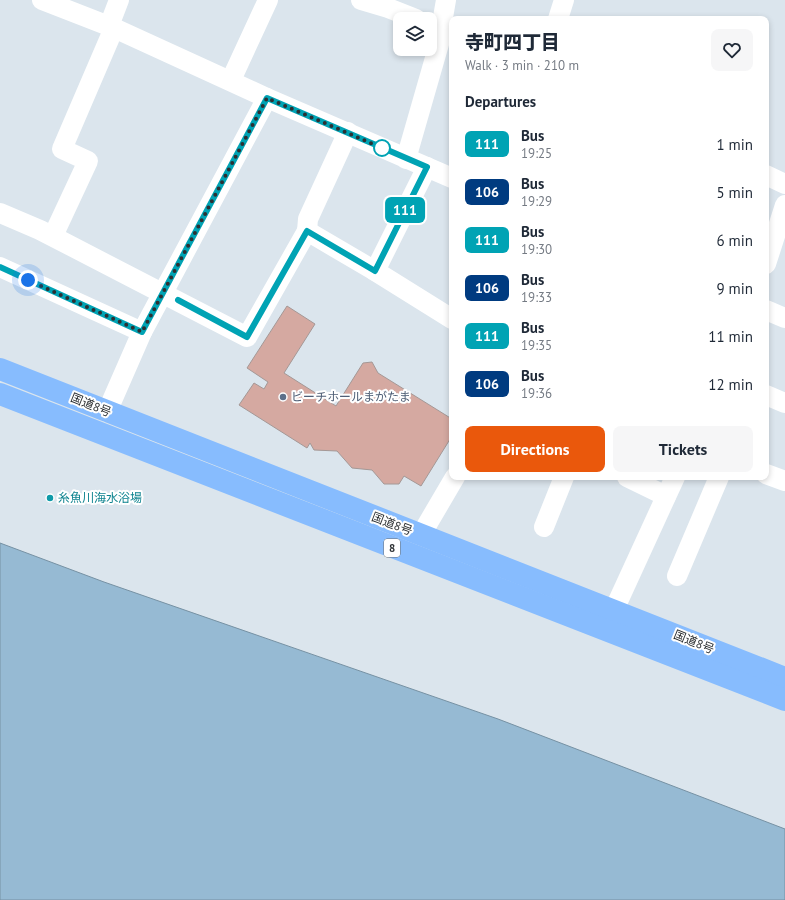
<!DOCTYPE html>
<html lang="en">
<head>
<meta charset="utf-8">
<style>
  body { margin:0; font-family:"PT Sans","Noto Sans JP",sans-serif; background:#f6f6f7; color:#1f2937; height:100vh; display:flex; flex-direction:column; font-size:15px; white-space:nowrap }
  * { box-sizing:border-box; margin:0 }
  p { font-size:13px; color:#747a83 }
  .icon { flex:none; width:22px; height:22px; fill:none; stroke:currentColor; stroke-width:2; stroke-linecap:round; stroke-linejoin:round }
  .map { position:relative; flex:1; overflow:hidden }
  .panel { position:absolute; left:449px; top:16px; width:320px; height:464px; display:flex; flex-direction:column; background:#fff; border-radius:8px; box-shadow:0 2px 6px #0003 }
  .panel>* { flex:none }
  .badge { padding:0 8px; border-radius:6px; font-size:14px; line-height:26px }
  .buttons { position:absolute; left:393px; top:12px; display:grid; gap:8px }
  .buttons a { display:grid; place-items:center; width:44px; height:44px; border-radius:8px; background:#fff; box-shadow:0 2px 6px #0003; font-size:20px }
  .you { position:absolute; width:20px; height:20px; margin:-10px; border:3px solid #fff; border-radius:50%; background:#1a73e8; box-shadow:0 0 0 6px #1a73e833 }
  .map>.badge { position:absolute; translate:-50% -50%; box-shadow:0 0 0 2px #fff }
  h2 { padding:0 16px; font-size:15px; line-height:36px }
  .round { display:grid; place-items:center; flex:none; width:42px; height:42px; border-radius:8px; background:#f6f6f7 }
  .overview { display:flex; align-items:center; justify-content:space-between; height:68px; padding:0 16px }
  h1 { font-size:19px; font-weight:800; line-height:30px }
  .primary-button { display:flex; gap:8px; margin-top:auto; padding:8px 16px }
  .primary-button a { flex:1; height:46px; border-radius:8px; background:#ea580c; color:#fff; font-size:16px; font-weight:800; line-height:46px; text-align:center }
  .primary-button a+a { background:#f6f6f7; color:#1f2937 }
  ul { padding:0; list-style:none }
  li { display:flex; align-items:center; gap:12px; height:48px; padding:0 16px }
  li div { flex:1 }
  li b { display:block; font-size:15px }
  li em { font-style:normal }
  li .badge { min-width:44px; font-weight:700; text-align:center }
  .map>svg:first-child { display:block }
  .water { fill:#96bad3; stroke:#7691a3 }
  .building { fill:#d5a9a1; stroke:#a49896 }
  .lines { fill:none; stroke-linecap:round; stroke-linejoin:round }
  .minor { stroke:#fff; stroke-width:20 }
  .highway { stroke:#87bcfe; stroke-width:22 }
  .line-casing { stroke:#fff; stroke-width:9 }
  .line { stroke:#00a3b4; stroke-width:6 }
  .walk { stroke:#2c3033; stroke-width:4; stroke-dasharray:0 7.2 }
  .stop-dot { fill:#fff; stroke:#00a3b4; stroke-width:2 }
  .service-dot { fill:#5c6f8a; stroke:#fff; stroke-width:1.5 }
  .culture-dot { fill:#0f9aa8; stroke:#fff; stroke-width:1.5 }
  .labels { text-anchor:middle; stroke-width:4; stroke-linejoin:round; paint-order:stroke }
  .shield { fill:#fff; stroke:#6b6e70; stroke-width:1 }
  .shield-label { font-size:11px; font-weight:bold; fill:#2c3033 }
  .service-label { font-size:12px; fill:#4e5e75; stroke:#fff; text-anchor:start }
  .street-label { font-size:12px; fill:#2c3033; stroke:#fff }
  .culture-label { font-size:12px; fill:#0d838f; stroke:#fff; text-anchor:start }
</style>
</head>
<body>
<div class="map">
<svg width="785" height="900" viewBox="0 0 785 900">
  <rect width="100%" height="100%" fill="#dbe5ed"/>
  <!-- water -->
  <polygon class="water" points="0,543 104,582 498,719 785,829 785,900 0,900"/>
  <!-- building -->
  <polygon class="building" points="287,306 315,324 284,373 336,406 363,363 372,362 378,373 452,419 452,436 421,486 404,476 399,484 384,484 372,470 352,468 337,451 314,450 310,443 307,448 239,405 254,383 264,389 268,382 247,368"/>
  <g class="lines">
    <!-- minor -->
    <g class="minor">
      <polyline points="42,0 114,28 267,98 452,178"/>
      <polyline points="361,0 388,8 416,19"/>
      <polyline points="558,19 564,0"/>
      <polyline points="109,26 119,0"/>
      <polyline points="441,29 446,0"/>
      <polyline points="231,80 268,0"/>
      <polyline points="406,159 443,30"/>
      <polyline points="766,175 785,184"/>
      <polyline points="0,213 40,230 247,337 307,231 375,271 452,319"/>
      <polyline points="307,231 308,219 348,132"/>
      <polyline points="53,236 88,161 62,149 114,28"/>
      <polyline points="766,264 785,205"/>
      <polyline points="0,267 142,332"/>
      <polyline points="375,271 427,167"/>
      <polyline points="766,310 785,318"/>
      <polyline points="766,395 785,403"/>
      <polyline points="107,412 142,332 267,98"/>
      <polyline points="766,474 785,481"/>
      <polyline points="627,477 666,496"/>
      <polyline points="544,527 564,477"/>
      <polyline points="421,535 455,477"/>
      <polyline points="677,576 719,477"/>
      <polyline points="614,610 675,477"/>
    </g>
    <!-- highway -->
    <g class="highway">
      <polyline points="0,369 785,678"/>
      <polyline points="0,394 785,700"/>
    </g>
  </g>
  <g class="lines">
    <!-- line casing -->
    <g class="line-casing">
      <polyline id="line" points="0,267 142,332 267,98 427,167 375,271 307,231 247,337 178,300"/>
    </g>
    <!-- line -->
    <use href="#line" class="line"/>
    <!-- walk -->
    <polyline class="walk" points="28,280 142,332 267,98 382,148"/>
  </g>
  <!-- markers -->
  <circle class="stop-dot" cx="382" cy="148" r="8"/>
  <circle class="service-dot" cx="283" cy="397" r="4"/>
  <circle class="culture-dot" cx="50" cy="498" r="4"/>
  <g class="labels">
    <!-- shield labels -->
    <rect class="shield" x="384" y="539" width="16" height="18" rx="3"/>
    <g class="shield-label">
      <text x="392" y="552">8</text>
    </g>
    <!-- service labels -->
    <g class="service-label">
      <text x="291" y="401">ビーチホールまがたま</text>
    </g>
    <!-- street labels -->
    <g class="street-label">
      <text transform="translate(91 405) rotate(22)" y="4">国道8号</text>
      <text transform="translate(392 524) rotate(21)" y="4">国道8号</text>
      <text transform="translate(694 642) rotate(22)" y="4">国道8号</text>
    </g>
    <!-- culture labels -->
    <g class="culture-label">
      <text x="58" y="502">糸魚川海水浴場</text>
    </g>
  </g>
</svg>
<div class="buttons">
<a><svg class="icon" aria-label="layers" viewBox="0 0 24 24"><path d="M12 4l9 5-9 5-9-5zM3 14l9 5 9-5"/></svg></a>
</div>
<div class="you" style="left:28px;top:280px"></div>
<b class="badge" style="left:405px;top:210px;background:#00a3b4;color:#fff">111</b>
<section class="panel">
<div class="overview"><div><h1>寺町四丁目</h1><p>Walk · 3 min · 210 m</p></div><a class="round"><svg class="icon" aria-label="heart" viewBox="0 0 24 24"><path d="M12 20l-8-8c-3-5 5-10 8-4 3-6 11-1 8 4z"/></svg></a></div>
<h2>Departures</h2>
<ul>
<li><span class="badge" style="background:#00a3b4;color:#fff">111</span><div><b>Bus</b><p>19:25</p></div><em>1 min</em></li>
<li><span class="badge" style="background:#003b80;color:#fff">106</span><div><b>Bus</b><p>19:29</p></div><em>5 min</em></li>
<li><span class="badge" style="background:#00a3b4;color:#fff">111</span><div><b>Bus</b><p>19:30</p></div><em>6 min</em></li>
<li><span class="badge" style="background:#003b80;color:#fff">106</span><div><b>Bus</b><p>19:33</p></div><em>9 min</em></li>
<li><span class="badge" style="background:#00a3b4;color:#fff">111</span><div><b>Bus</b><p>19:35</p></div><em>11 min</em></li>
<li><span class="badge" style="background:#003b80;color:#fff">106</span><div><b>Bus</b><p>19:36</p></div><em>12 min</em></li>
</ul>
<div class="primary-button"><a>Directions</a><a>Tickets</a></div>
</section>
</div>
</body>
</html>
